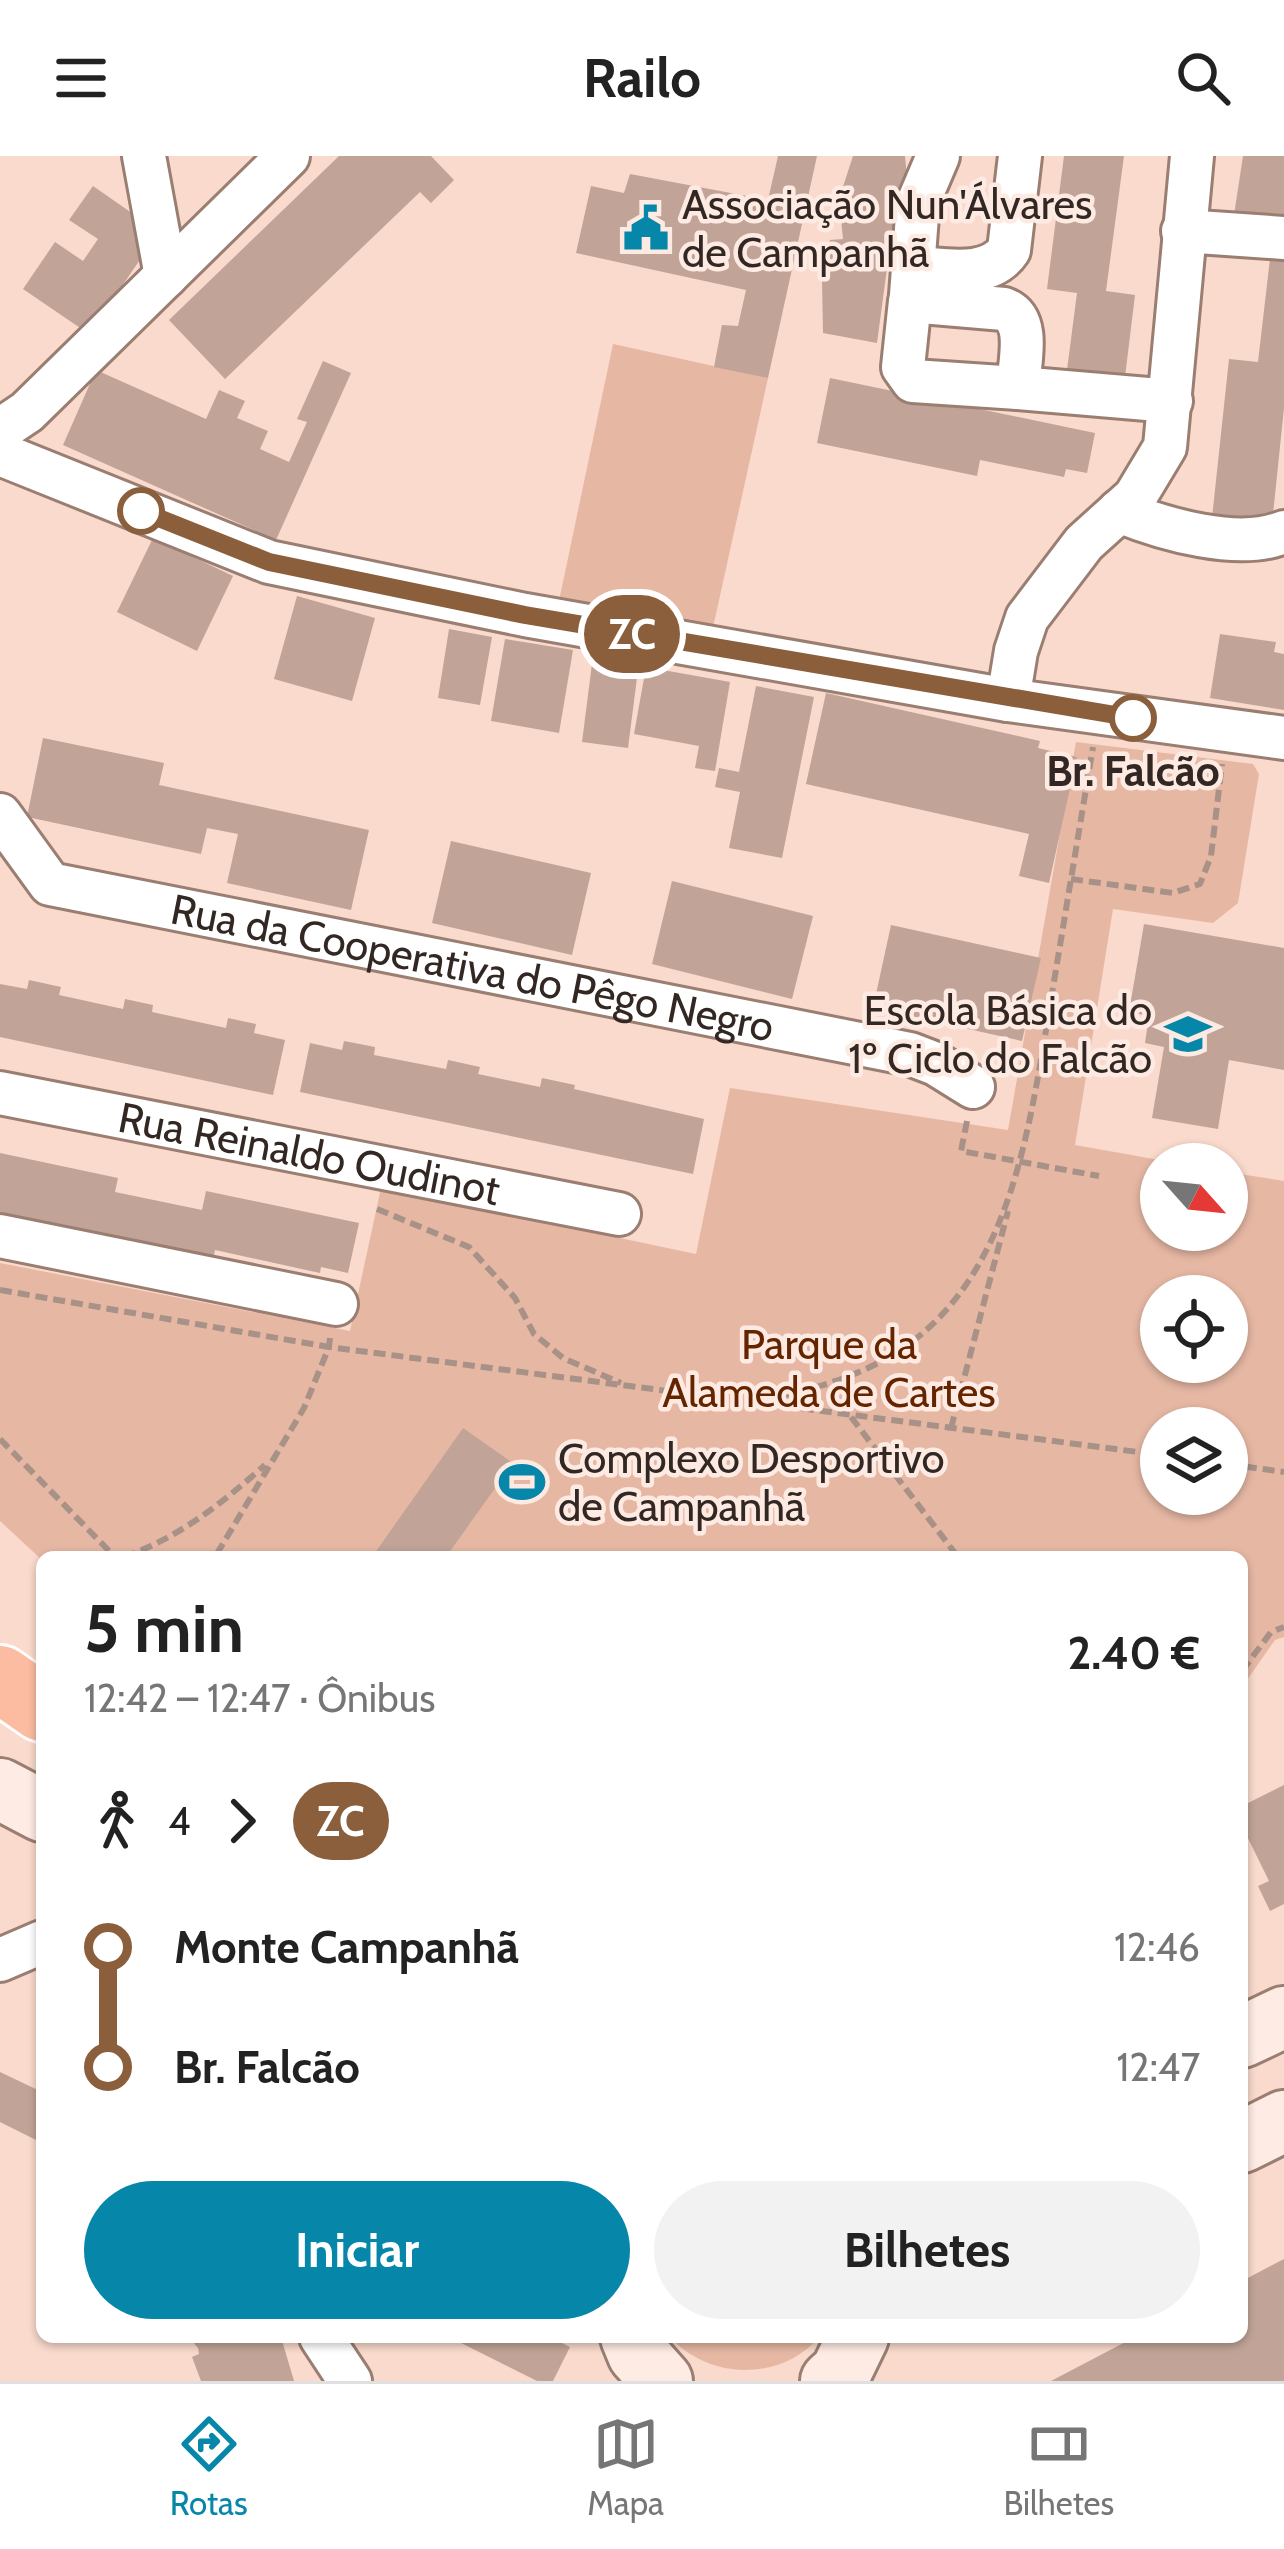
<!DOCTYPE html>
<html lang="pt">
<head>
<meta charset="utf-8">
<style>
  body { margin:0; font-family:Cabin,sans-serif; background:#f2f2f2; color:#222; height:100vh; display:flex; flex-direction:column; font-size:45px; white-space:nowrap }
  * { box-sizing:border-box; margin:0 }
  p { font-size:39px; color:#767676 }
  .icon { flex:none; width:66px; height:66px; fill:none; stroke:currentColor; stroke-width:2; stroke-linecap:round; stroke-linejoin:round }
  .map { position:relative; flex:1; overflow:hidden }
  .sheet { position:absolute; left:36px; top:1395px; width:1212px; height:792px; display:flex; flex-direction:column; background:#fff; border-radius:18px; box-shadow:0 3px 9px #0004 }
  .sheet>* { flex:none }
  .badge { padding:0 24px; border-radius:39px; font-size:42px; line-height:78px }
  .needle { width:78px; rotate:117deg }
  .controls { position:absolute; left:1140px; top:987px; display:grid; gap:24px }
  .controls a { display:grid; place-items:center; width:108px; height:108px; border-radius:50%; background:#fff; box-shadow:0 3px 9px #0004; font-size:60px }
  .map>.badge { position:absolute; translate:-50% -50%; box-shadow:0 0 0 6px #fff }
  .legs { display:flex; align-items:center; gap:18px; height:132px; padding:0 48px; font-size:39px }
  .legs p { margin-inline-start:auto }
  .head { display:flex; align-items:center; justify-content:space-between; height:204px; padding:0 48px }
  h1 { font-size:66px; font-weight:700; line-height:90px }
  .primary-button { display:flex; gap:24px; margin-top:auto; padding:24px 48px }
  .primary-button a { flex:1; height:138px; border-radius:72px; background:#0687a9; color:#fff; font-size:48px; font-weight:700; line-height:138px; text-align:center }
  .primary-button a+a { background:#f2f2f2; color:#222 }
  ul { padding:0 48px; list-style:none }
  li { display:flex; align-items:center; gap:42px; height:120px; font-size:45px }
  li i { display:grid; place-items:center; width:18px; height:100%; margin:0 15px; background:currentColor }
  li i::after { content:''; width:30px; height:30px; margin:-15px; border:9px solid; border-radius:50%; background:#fff }
  li p { margin-inline-start:auto }
  li:first-child i { background:linear-gradient(#0000 50%,currentColor 0) }
  li:last-child i { background:linear-gradient(currentColor 50%,#0000 0) }
  header { display:flex; justify-content:space-between; align-items:center; height:156px; padding:0 48px; background:#fff; font-size:54px; font-weight:700 }
  .menu { display:flex; justify-content:space-around; align-items:center; height:168px; border-top:3px solid #e0e0e0; background:#fff; font-size:33px; color:#767676 }
  .menu a { display:grid; justify-items:center; gap:6px }
  .menu .on { color:#0687a9 }
  .map>svg:first-child { display:block }
  .green { fill:#e6b8a4; fill-rule:evenodd }
  .building { fill:#c1a497 }
  .lines { fill:none; stroke-linecap:round; stroke-linejoin:round }
  .street-casing { stroke:#9a7e72; stroke-width:48 }
  .secondary-casing { stroke:#9a7e72; stroke-width:66 }
  .highway-casing { stroke:#fff; stroke-width:72 }
  .path { stroke:#a89187; stroke-width:6; stroke-dasharray:12 6; stroke-linecap:butt }
  .street { stroke:#fff; stroke-width:42 }
  .secondary { stroke:#feebe3; stroke-width:60 }
  .highway { stroke:#fcbca1; stroke-width:66 }
  .line-1-casing { stroke:#fff; stroke-width:27 }
  .line-1 { stroke:#8b5e3c; stroke-width:18 }
  .stop-1-dot { fill:#fff; stroke:#8b5e3c; stroke-width:6 }
  .labels { text-anchor:middle; stroke-width:9; stroke-linejoin:round; paint-order:stroke }
  .poi-label { font-size:42px; fill:#322722; stroke:#fdeae2; text-anchor:start }
  .stop-label { font-size:42px; font-weight:bold; fill:#322722; stroke:#fdeae2 }
  .street-label { font-size:42px; fill:#322722; stroke:#fdeae2 }
  .park-label { font-size:42px; fill:#642400; stroke:#fdeae2 }
</style>
</head>
<body>
<header><svg class="icon" aria-label="menu" viewBox="0 0 24 24"><path d="M4 6h16M4 12h16M4 18h16"/></svg>Railo<svg class="icon" aria-label="search" viewBox="0 0 24 24"><circle cx="10" cy="10" r="6"/><path d="M15 15l6 6"/></svg></header>
<div class="map">
<svg width="1284" height="2225" viewBox="0 0 1284 2225">
  <rect width="100%" height="100%" fill="#f9dacc"/>
  <!-- green -->
  <g class="green">
    <polygon points="613,188 768,222 712,476 559,445"/>
    <path d="M1076,586L1253,608L1259,618L1238,747L1213,767L1113,753L1075,989L1182,1008H1161V1074H1227V1016L1284,1025V1481L1275,1484L1242,1531V1401L42,1404L0,1365V1107L350,1175L381,1032L696,1098L730,932L1008,974ZM1161,1140H1227V1206H1161ZM1161,1272H1227V1338H1161Z"/>
    <path d="M670,2181H819C782,2225 710,2225 670,2181Z"/>
  </g>
  <!-- building -->
  <g class="building">
    <polygon points="339,0 431,0 454,24 431,47 420,36 225,223 169,164"/>
    <polygon points="778,0 817,0 768,222 714,211 722,169 738,170 746,134 576,97 591,30 624,37 630,18 768,44"/>
    <polygon points="853,0 905,0 908,33 904,89 890,90 877,187 823,177 822,125 830,84 843,83 839,43"/>
    <polygon points="1064,0 1124,0 1106,135 1135,139 1125,221 1067,214 1077,137 1047,133"/>
    <polygon points="1243,0 1284,0 1284,67 1234,59"/>
    <polygon points="93,30 159,76 89,178 23,133 55,86 83,105 98,83 69,64"/>
    <polygon points="1271,94 1284,95 1284,252 1272,368 1212,362 1229,203 1258,206"/>
    <polygon points="323,205 351,217 276,384 63,289 96,214 206,263 219,234 245,245 237,262 268,275 260,293 289,306 307,266 297,263"/>
    <polygon points="830,222 1095,277 1087,317 1066,313 1064,321 980,304 977,320 817,287"/>
    <polygon points="153,382 233,420 197,495 117,456"/>
    <polygon points="297,440 375,462 352,545 274,523"/>
    <polygon points="449,473 492,481 480,549 438,542"/>
    <polygon points="1220,478 1276,486 1274,496 1284,498 1284,554 1210,542"/>
    <polygon points="505,483 573,494 559,577 491,565"/>
    <polygon points="593,500 639,506 628,592 582,586"/>
    <polygon points="646,511 730,526 715,615 695,612 699,590 634,578"/>
    <polygon points="756,530 814,541 782,702 729,692 740,636 715,631 719,612 739,616"/>
    <polygon points="826,537 1040,585 1038,592 1077,601 1049,727 1019,720 1029,678 806,628"/>
    <polygon points="43,582 164,607 159,629 369,674 351,754 227,727 238,678 207,672 201,698 27,661"/>
    <polygon points="451,685 591,717 572,799 432,767"/>
    <polygon points="672,725 813,760 792,843 652,808"/>
    <polygon points="1144,768 1284,792 1284,914 1229,904 1218,973 1152,962 1164,891 1145,887 1149,860 1129,856"/>
    <polygon points="891,769 1041,802 1022,885 873,852"/>
    <polygon points="29,824 61,831 59,839 123,853 125,843 153,849 152,856 226,872 228,862 256,868 254,877 285,884 273,939 0,881 0,828 27,833"/>
    <polygon points="344,885 375,891 374,899 446,913 448,904 480,911 478,918 540,931 542,922 575,929 574,933 704,963 693,1018 300,936 310,887 342,894"/>
    <polygon points="0,997 118,1022 115,1036 202,1054 206,1035 359,1067 348,1117 321,1111 320,1117 215,1094 213,1104 18,1062 0,1056"/>
    <polygon points="463,1272 513,1307 446,1401 372,1401"/>
    <polygon points="1284,1629 1284,1748 1270,1755 1258,1730 1269,1725 1242,1670 1242,1650"/>
    <polygon points="0,1916 42,1936 42,1987 0,1966"/>
    <polygon points="1284,2103 1284,2225 1051,2225 1135,2181 1242,2181 1242,2125"/>
    <polygon points="189,2181 281,2181 294,2225 201,2225 192,2201 199,2198 198,2192"/>
    <polygon points="449,2181 550,2181 570,2191 553,2225 537,2225"/>
  </g>
  <g class="lines">
    <!-- street casing -->
    <g class="street-casing">
      <g id="street">
        <polyline points="144,0 166,120"/>
        <polyline points="1183,75 1284,82"/>
        <path d="M913,112C944,113 989,124 1009,94L1020,0"/>
        <polyline points="911,139 918,47 938,0"/>
        <path d="M910,145L1004,153C1032,164 1019,207 1018,232L913,225L903,211Z"/>
        <polyline points="1018,232 1171,245"/>
        <polyline points="0,274 27,256 288,0"/>
        <polyline points="0,298 269,406 525,459 1008,544 1284,582"/>
        <path d="M1119,355C1163,373 1239,395 1284,376"/>
        <polyline points="1008,544 1016,495 1027,462 1084,387 1135,341 1165,291 1192,0"/>
        <path id="s1" d="M0,659L50,728L910,898L936,908L973,931"/>
        <path id="s2" d="M0,937L619,1058"/>
        <polyline points="0,1080 336,1148"/>
        <polyline points="0,1804 42,1786"/>
        <polyline points="321,2181 350,2225"/>
      </g>
    </g>
    <!-- secondary casing -->
    <g class="secondary-casing">
      <g id="secondary">
        <polyline points="0,1633 42,1655"/>
        <polyline points="1242,1881 1284,1861"/>
        <polyline points="1242,1986 1284,1965"/>
        <polyline points="631,2181 638,2198 662,2225"/>
        <polyline points="831,2225 841,2216 858,2181"/>
      </g>
    </g>
    <!-- highway casing -->
    <g class="highway-casing">
      <polyline id="highway" points="0,1523 42,1552"/>
    </g>
    <!-- path -->
    <g class="path">
      <polyline points="1071,723 1173,737 1200,728 1211,700 1222,608"/>
      <polyline points="967,965 961,995 1099,1020"/>
      <polyline points="377,1053 469,1091 515,1142 534,1178 563,1202 621,1227"/>
      <polyline points="0,1134 329,1191 304,1252 215,1401"/>
      <polyline points="330,1182 329,1191 1161,1299"/>
      <path d="M763,1244C799,1236 834,1228 868,1212C1004,1149 1026,993 1048,862C1063,771 1078,681 1093,591"/>
      <polyline points="851,1261 958,1401"/>
      <polyline points="951,1272 1008,1055"/>
      <polyline points="0,1283 115,1401"/>
      <polyline points="1227,1308 1284,1316"/>
      <path d="M124,1401C180,1381 221,1348 265,1309"/>
      <polyline points="1242,1515 1271,1476 1284,1471"/>
    </g>
    <!-- street -->
    <use href="#street" class="street"/>
    <!-- secondary -->
    <use href="#secondary" class="secondary"/>
    <!-- highway -->
    <use href="#highway" class="highway"/>
  </g>
  <g class="lines">
    <!-- line-1 casing -->
    <g class="line-1-casing">
      <polyline id="line-1" points="141,355 269,406 525,459 1133,562"/>
    </g>
    <!-- line-1 -->
    <use href="#line-1" class="line-1"/>
  </g>
  <!-- icons -->
  <defs>
    <g id="civic-bare" transform="scale(3.6)"><path d="M-.6-6.5H3V-4.5H.6V-3L4-1V1h2V6H-6V1h2V-1L-.6-3ZM-1.2 2.5V6h2.4V2.5Z" fill="#0687a9" stroke="#fdeae2" stroke-width="2.5" paint-order="stroke"/></g>
    <g id="school-bare" transform="scale(3.6)"><path d="M0-5L7-2L0 1L-7-2ZM-4 1L0 2.5L4 1V4Q0 6-4 4Z" fill="#0687a9" stroke="#fdeae2" stroke-width="2.5" paint-order="stroke"/></g>
    <g id="stadium-bare" transform="scale(3.6)"><path d="M0-5a6.5 5 0 1 0 0 10a6.5 5 0 1 0 0-10ZM-3.5-1.8h7v3.6h-7Z" fill="#0687a9" stroke="#fdeae2" stroke-width="2.5" paint-order="stroke"/></g>
  </defs>
  <g fill-rule="evenodd">
    <use href="#civic-bare" x="646" y="72"/>
    <use href="#school-bare" x="1188" y="878"/>
    <use href="#stadium-bare" x="522" y="1326"/>
  </g>
  <!-- markers -->
  <g class="stop-1-dot">
    <circle cx="141" cy="355" r="21"/>
    <circle cx="1133" cy="562" r="21"/>
  </g>
  <g class="labels">
    <!-- poi labels -->
    <g class="poi-label">
      <text x="682" y="63">Associação Nun'Álvares<tspan x="682" dy="48">de Campanhã</tspan></text>
      <text x="1152" y="869" text-anchor="end">Escola Básica do<tspan x="1152" dy="48">1º Ciclo do Falcão</tspan></text>
      <text x="558" y="1317">Complexo Desportivo<tspan x="558" dy="48">de Campanhã</tspan></text>
    </g>
    <!-- stop labels -->
    <g class="stop-label">
      <text x="1133" y="630">Br. Falcão</text>
    </g>
    <!-- street labels -->
    <g class="street-label">
      <text dy="15" stroke="none"><textPath href="#s1" startOffset="516">Rua da Cooperativa do Pêgo Negro</textPath></text>
      <text dy="15" stroke="none"><textPath href="#s2" startOffset="315">Rua Reinaldo Oudinot</textPath></text>
    </g>
    <!-- park labels -->
    <g class="park-label">
      <text x="829" y="1203">Parque da<tspan x="829" dy="48">Alameda de Cartes</tspan></text>
    </g>
  </g>
</svg>
<div class="controls">
<a><svg class="needle" viewBox="-14 -14 28 28"><path d="M0-13l5 13h-10z" fill="#e53935"/><path d="M0 13l5-13h-10z" fill="#767676"/></svg></a>
<a><svg class="icon" aria-label="locate" viewBox="0 0 24 24"><circle cx="12" cy="12" r="6"/><path d="M12 2v4M12 18v4M2 12h4M18 12h4"/></svg></a>
<a><svg class="icon" aria-label="layers" viewBox="0 0 24 24"><path d="M12 4l9 5-9 5-9-5zM3 14l9 5 9-5"/></svg></a>
</div>
<b class="badge" style="left:632px;top:478px;background:#8b5e3c;color:#fff">ZC</b>
<section class="sheet">
<div class="head"><div><h1>5 min</h1><p>12:42 – 12:47 · Ônibus</p></div><b>2.40 €</b></div>
<div class="legs"><svg class="icon" aria-label="walk" viewBox="0 0 24 24"><circle cx="13" cy="4" r="2"/><path d="M13 8l-2 6 4 7M11 14l-3 7M7 12l3-4h3l4 4"/></svg>4<svg class="icon" aria-label="forward" viewBox="0 0 24 24"><path d="M9 5l7 7-7 7"/></svg><b class="badge" style="background:#8b5e3c;color:#fff">ZC</b></div>
<ul>
<li><i style="color:#8b5e3c"></i><b>Monte Campanhã</b><p>12:46</p></li>
<li><i style="color:#8b5e3c"></i><b>Br. Falcão</b><p>12:47</p></li>
</ul>
<div class="primary-button"><a>Iniciar</a><a>Bilhetes</a></div>
</section>
</div>
<nav class="menu">
<a class="on"><svg class="icon" aria-label="directions" viewBox="0 0 24 24"><path d="M12 3l9 9-9 9-9-9zM9 14v-3h6M13 9l2 2-2 2"/></svg>Rotas</a>
<a><svg class="icon" aria-label="map" viewBox="0 0 24 24"><path d="M3 6l6-2 6 2 6-2v14l-6 2-6-2-6 2zM9 4v14M15 6v14"/></svg>Mapa</a>
<a><svg class="icon" aria-label="tickets" viewBox="0 0 24 24"><path d="M3 7h18v10H3zM15 7v10"/></svg>Bilhetes</a>
</nav>
</body>
</html>
